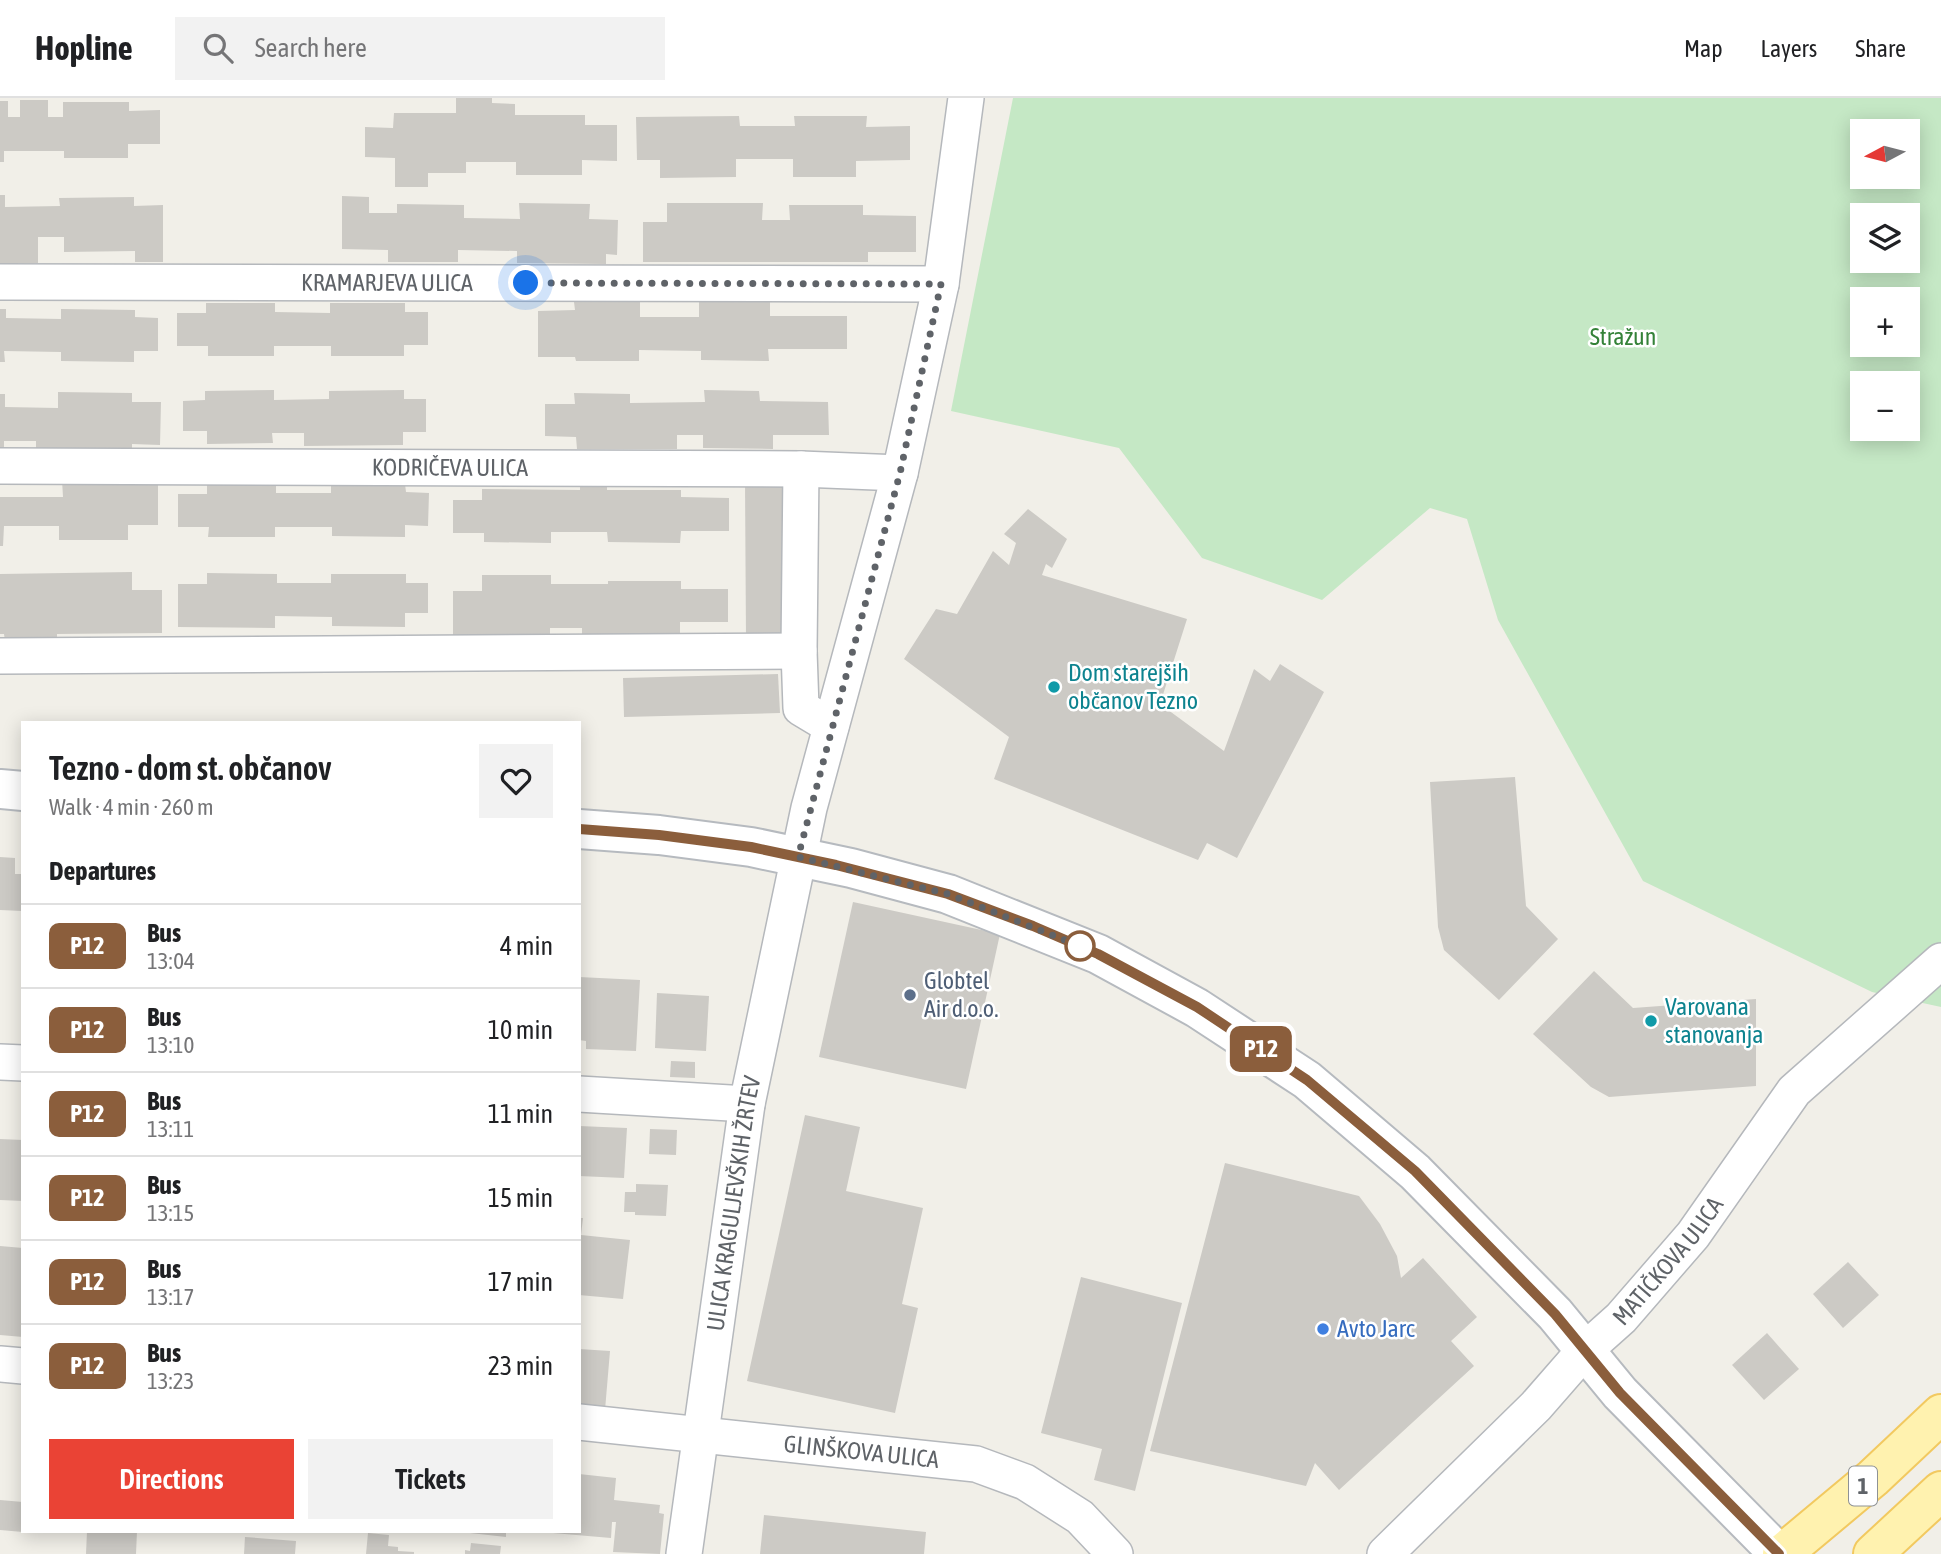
<!DOCTYPE html>
<html lang="en">
<head>
<meta charset="utf-8">
<style>
  body { margin:0; font-family:"Asap Condensed",sans-serif; background:#f2f2f2; color:#202124; height:100vh; display:flex; flex-direction:column; font-size:26px; white-space:nowrap }
  * { box-sizing:border-box; margin:0 }
  p { font-size:23px; color:#757577 }
  .icon { flex:none; width:38px; height:38px; fill:none; stroke:currentColor; stroke-width:2; stroke-linecap:round; stroke-linejoin:round }
  .map { position:relative; flex:1; overflow:hidden }
  .details { position:absolute; left:21px; top:623px; width:560px; height:812px; display:flex; flex-direction:column; background:#fff; border-radius:0px; box-shadow:0 4px 18px #0003 }
  .details>* { flex:none }
  .badge { padding:0 14px; border-radius:10px; font-size:24px; line-height:46px }
  .needle { width:46px; rotate:263deg }
  .fabs { position:absolute; left:1850px; top:21px; display:grid; gap:14px }
  .fabs a { display:grid; place-items:center; width:70px; height:70px; border-radius:0px; background:#fff; box-shadow:0 4px 18px #0003; font-size:35px }
  .you { position:absolute; width:35px; height:35px; margin:-18px; border:5px solid #fff; border-radius:50%; background:#1a73e8; box-shadow:0 0 0 10px #1a73e833 }
  .map>.badge { position:absolute; translate:-50% -50%; box-shadow:0 0 0 4px #fff }
  h2 { padding:0 28px; font-size:26px; line-height:63px }
  .round { display:grid; place-items:center; flex:none; width:74px; height:74px; border-radius:0px; background:#f2f2f2 }
  .headline { display:flex; align-items:center; justify-content:space-between; height:119px; padding:0 28px }
  h1 { font-size:33px; font-weight:600; line-height:52px }
  .button { display:flex; gap:14px; margin-top:auto; padding:14px 28px }
  .button a { flex:1; height:80px; border-radius:0px; background:#ea4335; color:#fff; font-size:28px; font-weight:600; line-height:80px; text-align:center }
  .button a+a { background:#f2f2f2; color:#202124 }
  ul { padding:0; list-style:none }
  li { display:flex; align-items:center; gap:21px; height:84px; padding:0 28px; border-top:2px solid #e0e0e0 }
  li div { flex:1 }
  li b { display:block; font-size:26px }
  li em { font-style:normal }
  li .badge { min-width:77px; font-weight:700; text-align:center }
  header { display:flex; align-items:center; gap:42px; box-sizing:border-box; height:98px; padding:0 35px; background:#fff; border-bottom:2px solid #e0e0e0 }
  header strong { font-size:33px }
  nav { display:flex; gap:38px; margin-inline-start:auto; font-size:24px }
  .search { width:490px; height:63px; background:#f2f2f2; display:flex; align-items:center; gap:18px; box-sizing:border-box; padding:0 24px; border-radius:0px; color:#757577; font-size:26px }
  .map>svg:first-child { display:block }
  .green { fill:#c5e8c5; fill-rule:evenodd }
  .building { fill:#cccac5 }
  .lines { fill:none; stroke-linecap:round; stroke-linejoin:round }
  .street-casing { stroke:#b5b8bc; stroke-width:38 }
  .secondary-casing { stroke:#b6babf; stroke-width:42 }
  .primary-casing { stroke:#f2c960; stroke-width:42 }
  .street { stroke:#fff; stroke-width:35 }
  .secondary { stroke:#fff; stroke-width:38 }
  .primary { stroke:#fff2af; stroke-width:38 }
  .line-casing { stroke:#fff; stroke-width:16 }
  .line { stroke:#8b5e3c; stroke-width:10 }
  .walk { stroke:#5f6368; stroke-width:7; stroke-dasharray:0 12.6 }
  .culture-dot { fill:#0f9aa8; stroke:#fff; stroke-width:2.5 }
  .stop-dot { fill:#fff; stroke:#8b5e3c; stroke-width:3.5 }
  .service-dot { fill:#5c6f8a; stroke:#fff; stroke-width:2.5 }
  .shop-dot { fill:#3f7fe0; stroke:#fff; stroke-width:2.5 }
  .labels { text-anchor:middle; stroke-width:5; stroke-linejoin:round; paint-order:stroke }
  .shield { fill:#fff; stroke:#8f9295; stroke-width:2 }
  .shield-label { font-size:23px; font-weight:bold; fill:#5f6368 }
  .street-label { font-size:24px; fill:#5f6368; stroke:#fff }
  .park-label { font-size:24px; fill:#348238; stroke:#fff }
  .culture-label { font-size:24px; fill:#0d838f; stroke:#fff; text-anchor:start }
  .service-label { font-size:24px; fill:#4e5e75; stroke:#fff; text-anchor:start }
  .shop-label { font-size:24px; fill:#366cbe; stroke:#fff; text-anchor:start }
</style>
</head>
<body>
<header>
<strong>Hopline</strong>
<div class="search"><svg class="icon" aria-label="search" viewBox="0 0 24 24"><circle cx="10" cy="10" r="6"/><path d="M15 15l6 6"/></svg>Search here</div>
<nav><a>Map</a><a>Layers</a><a>Share</a></nav>
</header>
<div class="map">
<svg width="1941" height="1456" viewBox="0 0 1941 1456">
  <rect width="100%" height="100%" fill="#f1efe8"/>
  <!-- green -->
  <path class="green" d="M1013,0H1941V909L1872,894L1643,783L1498,522L1467,421L1430,410L1322,502L1202,460L1119,350L951,313ZM1862,33H1908V79H1862ZM1862,117H1908V163H1862ZM1862,201H1908V247H1862ZM1862,285H1908V331H1862Z"/>
  <!-- building -->
  <g class="building">
    <polygon points="456,0 492,0 492,5 515,6 515,17 585,17 585,27 617,27 617,63 582,62 582,77 516,77 516,64 466,64 466,75 428,75 428,89 395,89 395,60 365,59 365,29 393,30 394,15 456,15"/>
    <polygon points="20,2 48,2 48,19 63,19 63,4 129,4 129,13 160,12 160,46 128,46 128,60 64,60 64,53 4,53 4,64 0,64 0,3 8,3 8,19 20,19"/>
    <polygon points="739,18 740,28 795,28 794,18 867,18 866,29 910,28 910,62 856,63 856,79 793,79 793,61 736,61 736,79 660,80 660,62 637,62 636,19"/>
    <polygon points="0,97 5,97 5,109 60,108 59,100 134,99 134,108 163,107 163,164 135,164 135,153 64,154 64,139 38,139 38,165 0,165"/>
    <polygon points="342,98 369,99 369,115 397,115 397,106 464,107 464,120 520,121 519,105 590,106 589,121 618,122 617,157 606,156 606,166 517,165 517,153 458,152 458,164 388,164 388,152 342,151"/>
    <polygon points="667,105 763,105 762,122 790,122 789,107 863,107 863,117 916,118 916,154 868,154 868,164 643,164 643,124 667,124"/>
    <polygon points="574,204 640,204 640,219 699,219 699,204 770,204 770,218 847,218 847,251 768,251 769,263 701,262 701,253 639,252 639,263 576,263 575,259 538,259 538,213 575,212"/>
    <polygon points="206,205 275,205 275,214 330,215 330,205 405,205 405,214 428,214 428,247 404,247 404,258 331,258 331,248 274,248 274,258 208,258 208,248 177,248 177,215 206,215"/>
    <polygon points="0,211 6,211 6,220 61,221 61,211 135,212 135,219 158,220 158,253 134,253 134,264 61,263 61,254 4,253 5,264 0,264"/>
    <polygon points="274,292 274,302 329,301 329,293 404,292 404,301 426,301 426,334 403,334 403,347 304,348 304,335 272,335 273,345 207,346 207,333 183,333 183,303 205,302 205,293"/>
    <polygon points="704,292 759,293 760,303 828,304 829,337 773,337 773,351 703,350 703,337 677,337 677,351 577,351 576,339 545,338 545,306 575,306 574,295 630,296 630,305 705,304"/>
    <polygon points="58,294 132,295 132,304 161,304 160,347 132,346 132,354 36,361 36,343 4,343 4,357 0,357 0,296 5,296 5,309 58,310"/>
    <polygon points="62,382 158,382 158,427 128,427 128,442 59,442 59,428 4,428 3,448 0,448 0,399 63,399"/>
    <polygon points="580,382 607,382 607,392 681,392 681,399 729,400 729,433 681,433 680,445 608,444 607,434 551,434 551,445 484,444 484,435 453,435 453,402 482,402 482,391 580,392"/>
    <polygon points="745,384 783,384 784,541 746,541"/>
    <polygon points="207,385 276,386 276,395 331,395 331,386 405,386 406,394 429,395 428,428 405,427 405,439 332,438 332,429 275,429 275,439 208,439 209,429 178,429 178,396 207,396"/>
    <polygon points="1028,411 1067,441 1052,470 1046,466 1042,477 1187,521 1160,606 1224,653 1254,571 1270,583 1280,566 1324,594 1237,760 1207,745 1198,762 994,681 1009,639 904,561 936,511 957,516 993,453 1009,467 1016,445 1004,436"/>
    <polygon points="132,474 132,492 162,492 162,535 57,536 57,542 5,543 4,536 0,536 0,476"/>
    <polygon points="207,475 277,476 277,485 331,485 331,476 406,476 406,485 428,485 428,515 405,515 405,529 332,528 332,519 275,518 275,530 178,529 178,486 207,486"/>
    <polygon points="482,477 551,477 551,486 608,486 608,483 681,483 681,491 728,491 728,524 680,524 680,536 582,536 582,530 550,530 550,537 453,537 453,493 482,493"/>
    <polygon points="778,576 780,615 624,619 623,580"/>
    <polygon points="1515,679 1526,808 1558,841 1499,902 1444,852 1438,829 1430,684"/>
    <polygon points="0,759 15,760 15,776 23,776 22,813 0,812"/>
    <polygon points="853,804 1000,836 966,991 819,959"/>
    <polygon points="1594,873 1633,910 1756,901 1756,988 1609,999 1591,989 1533,936"/>
    <polygon points="579,879 640,882 636,953 586,951 586,943 579,942"/>
    <polygon points="657,895 709,898 706,953 655,950"/>
    <polygon points="671,963 695,964 695,980 670,979"/>
    <polygon points="805,1017 860,1029 846,1093 923,1110 902,1206 918,1210 895,1315 747,1283"/>
    <polygon points="579,1028 627,1030 624,1080 579,1078"/>
    <polygon points="650,1031 677,1032 676,1057 649,1056"/>
    <polygon points="0,1041 23,1042 23,1103 0,1102"/>
    <polygon points="1225,1065 1359,1098 1380,1126 1397,1158 1401,1180 1423,1160 1477,1219 1451,1243 1474,1268 1339,1392 1315,1365 1306,1388 1150,1353"/>
    <polygon points="636,1086 668,1087 666,1118 635,1117 635,1114 624,1114 625,1094 636,1094"/>
    <polygon points="579,1120 583,1120 581,1137 630,1142 623,1201 579,1197"/>
    <polygon points="0,1148 23,1150 23,1239 0,1237"/>
    <polygon points="1848,1164 1879,1197 1843,1230 1813,1196"/>
    <polygon points="1081,1179 1182,1205 1135,1393 1094,1382 1102,1351 1041,1335"/>
    <polygon points="1767,1235 1799,1271 1764,1302 1732,1267"/>
    <polygon points="579,1251 610,1253 605,1312 579,1310"/>
    <polygon points="579,1376 616,1380 614,1402 660,1407 659,1415 664,1416 660,1456 613,1454 616,1424 612,1424 611,1440 553,1435 553,1433 579,1433"/>
    <polygon points="0,1402 23,1404 23,1434 0,1432"/>
    <polygon points="764,1417 926,1434 924,1456 760,1456"/>
    <polygon points="87,1433 137,1433 136,1456 86,1456"/>
    <polygon points="470,1433 506,1433 506,1439 470,1435"/>
    <polygon points="368,1435 389,1437 388,1448 398,1449 398,1453 414,1454 414,1456 366,1456"/>
    <polygon points="245,1439 296,1443 295,1456 244,1456"/>
    <polygon points="471,1445 501,1448 500,1456 465,1456 465,1452 470,1453"/>
  </g>
  <g class="lines">
    <!-- street casing -->
    <g class="street-casing">
      <g id="street">
        <path id="s1" d="M0,184L941,186"/>
        <path id="s2" d="M0,368L801,371L900,375"/>
        <polyline points="801,371 799,553 801,610 831,628"/>
        <polyline points="0,558 799,553"/>
        <polyline points="0,964 23,965"/>
        <polyline points="579,996 747,1006"/>
        <polyline points="0,1266 23,1268"/>
        <path id="s3" d="M579,1324L976,1366L1025,1384L1080,1419L1115,1456"/>
        <path id="s4" d="M684,1456L747,1006L809,710L900,375L941,186L966,0"/>
        <path id="s5" d="M1385,1456L1536,1308L1584,1253L1621,1220L1693,1137L1794,993L1941,863"/>
      </g>
    </g>
    <!-- secondary casing -->
    <g class="secondary-casing">
      <g id="secondary">
        <polyline points="0,691 23,693"/>
        <polyline points="579,731 659,737 751,749 851,770 948,796 1098,856 1197,910 1307,982 1415,1074 1555,1216 1620,1295 1779,1456"/>
      </g>
    </g>
    <!-- primary casing -->
    <g class="primary-casing">
      <g id="primary">
        <polyline points="1782,1456 1873,1380 1941,1316"/>
        <polyline points="1873,1456 1941,1393"/>
      </g>
    </g>
    <!-- street -->
    <use href="#street" class="street"/>
    <!-- secondary -->
    <use href="#secondary" class="secondary"/>
    <!-- primary -->
    <use href="#primary" class="primary"/>
  </g>
  <g class="lines">
    <!-- line casing -->
    <g class="line-casing">
      <polyline id="line" points="579,731 659,737 751,749 836,767 948,796 1033,828 1098,856 1197,909 1307,982 1415,1073 1555,1216 1620,1295 1779,1456"/>
    </g>
    <!-- line -->
    <use href="#line" class="line"/>
    <!-- walk -->
    <polyline class="walk" points="526,185 941,186 900,375 798,759 948,796 1080,848"/>
  </g>
  <!-- markers -->
  <g class="culture-dot">
    <circle cx="1054" cy="589" r="7"/>
    <circle cx="1651" cy="923" r="7"/>
  </g>
  <circle class="stop-dot" cx="1080" cy="848" r="14"/>
  <circle class="service-dot" cx="910" cy="897" r="7"/>
  <circle class="shop-dot" cx="1323" cy="1231" r="7"/>
  <g class="labels">
    <!-- shield labels -->
    <rect class="shield" x="1849" y="1368.5" width="28" height="39" rx="5"/>
    <g class="shield-label">
      <text x="1863" y="1396">1</text>
    </g>
    <!-- street labels -->
    <g class="street-label">
      <text dy="8" stroke="none"><textPath href="#s1" startOffset="387">KRAMARJEVA ULICA</textPath></text>
      <text dy="8" stroke="none"><textPath href="#s2" startOffset="450">KODRIČEVA ULICA</textPath></text>
      <text dy="8" stroke="none"><textPath href="#s4" startOffset="354">ULICA KRAGULJEVŠKIH ŽRTEV</textPath></text>
      <text dy="8" stroke="none"><textPath href="#s5" startOffset="408">MATIČKOVA ULICA</textPath></text>
      <text dy="8" stroke="none"><textPath href="#s3" startOffset="284">GLINŠKOVA ULICA</textPath></text>
    </g>
    <!-- park labels -->
    <g class="park-label">
      <text x="1623" y="247">Stražun</text>
    </g>
    <!-- culture labels -->
    <g class="culture-label">
      <text x="1068" y="583">Dom starejših<tspan x="1068" dy="28">občanov Tezno</tspan></text>
      <text x="1665" y="917">Varovana<tspan x="1665" dy="28">stanovanja</tspan></text>
    </g>
    <!-- service labels -->
    <g class="service-label">
      <text x="924" y="891">Globtel<tspan x="924" dy="28">Air d.o.o.</tspan></text>
    </g>
    <!-- shop labels -->
    <g class="shop-label">
      <text x="1337" y="1239">Avto Jarc</text>
    </g>
  </g>
</svg>
<div class="fabs">
<a><svg class="needle" viewBox="-14 -14 28 28"><path d="M0-13l5 13h-10z" fill="#e53935"/><path d="M0 13l5-13h-10z" fill="#757577"/></svg></a>
<a><svg class="icon" aria-label="layers" viewBox="0 0 24 24"><path d="M12 4l9 5-9 5-9-5zM3 14l9 5 9-5"/></svg></a>
<a>+</a>
<a>−</a>
</div>
<div class="you" style="left:526px;top:185px"></div>
<b class="badge" style="left:1261px;top:951px;background:#8b5e3c;color:#fff">P12</b>
<section class="details">
<div class="headline"><div><h1>Tezno - dom st. občanov</h1><p>Walk · 4 min · 260 m</p></div><a class="round"><svg class="icon" aria-label="heart" viewBox="0 0 24 24"><path d="M12 20l-8-8c-3-5 5-10 8-4 3-6 11-1 8 4z"/></svg></a></div>
<h2>Departures</h2>
<ul>
<li><span class="badge" style="background:#8b5e3c;color:#fff">P12</span><div><b>Bus</b><p>13:04</p></div><em>4 min</em></li>
<li><span class="badge" style="background:#8b5e3c;color:#fff">P12</span><div><b>Bus</b><p>13:10</p></div><em>10 min</em></li>
<li><span class="badge" style="background:#8b5e3c;color:#fff">P12</span><div><b>Bus</b><p>13:11</p></div><em>11 min</em></li>
<li><span class="badge" style="background:#8b5e3c;color:#fff">P12</span><div><b>Bus</b><p>13:15</p></div><em>15 min</em></li>
<li><span class="badge" style="background:#8b5e3c;color:#fff">P12</span><div><b>Bus</b><p>13:17</p></div><em>17 min</em></li>
<li><span class="badge" style="background:#8b5e3c;color:#fff">P12</span><div><b>Bus</b><p>13:23</p></div><em>23 min</em></li>
</ul>
<div class="button"><a>Directions</a><a>Tickets</a></div>
</section>
</div>
</body>
</html>
